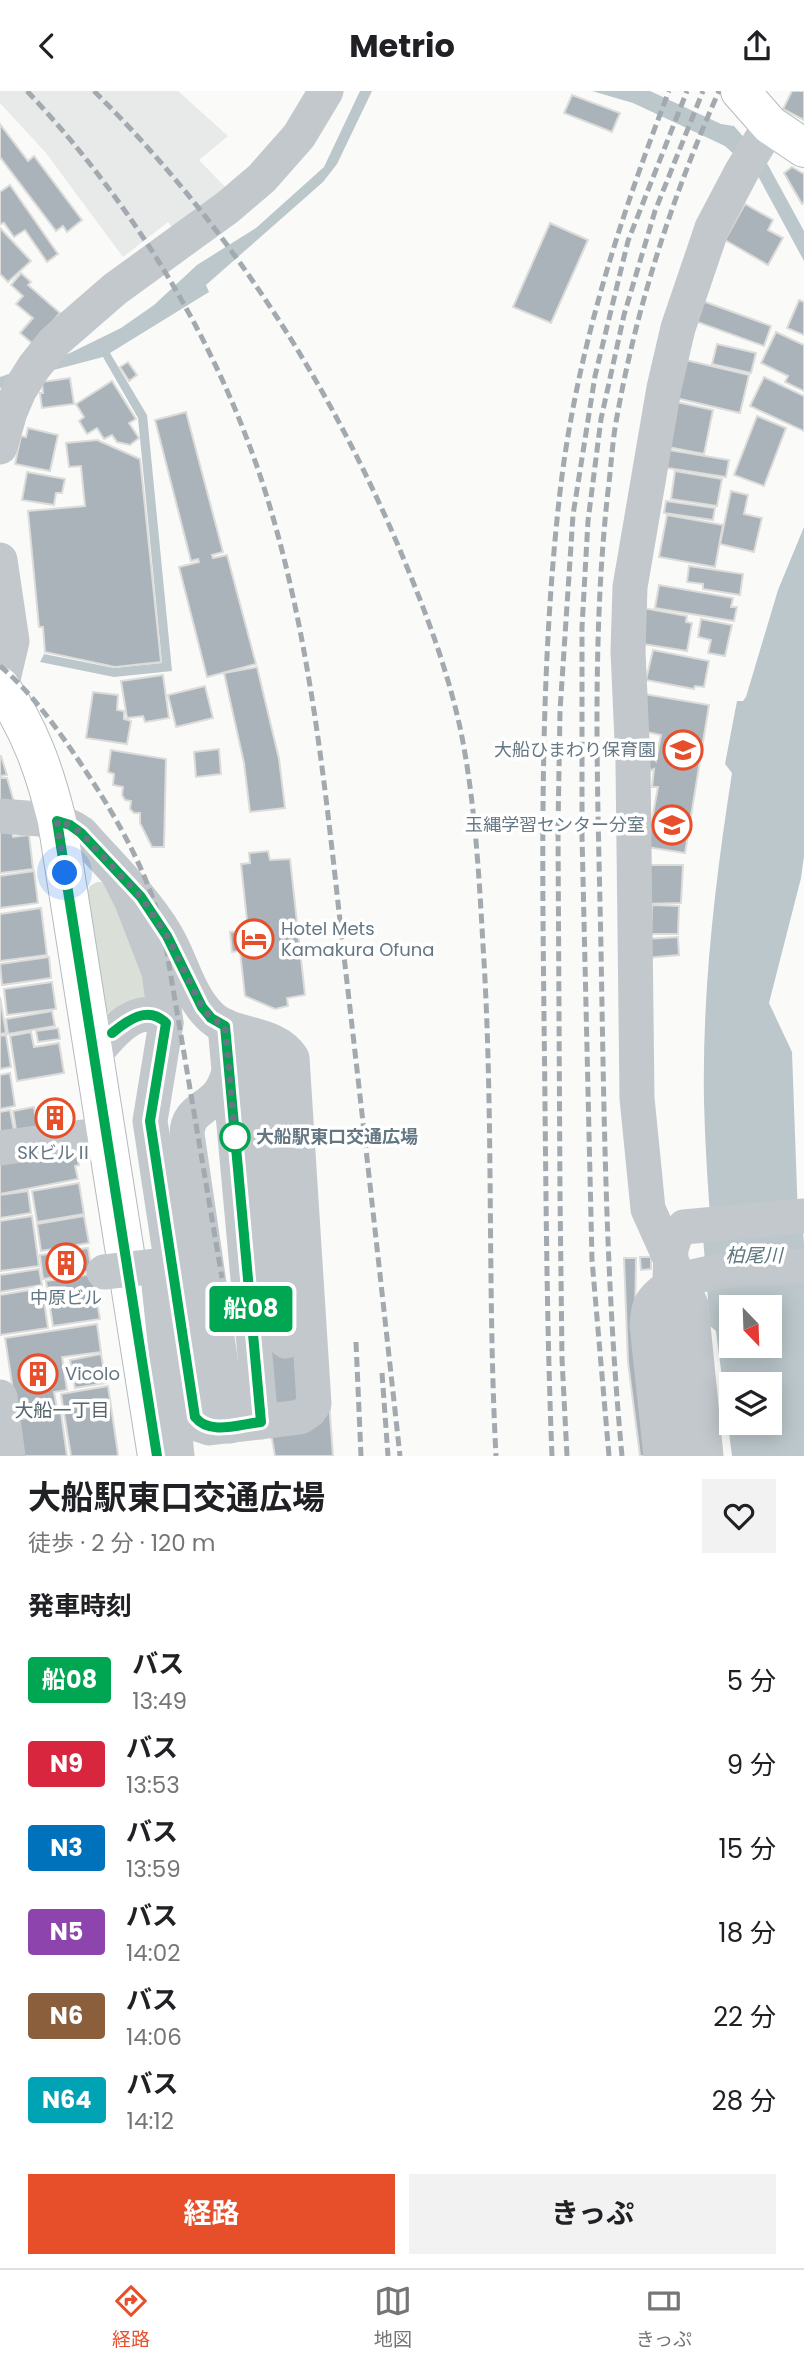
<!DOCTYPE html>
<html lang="ja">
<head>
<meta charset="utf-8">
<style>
  body { margin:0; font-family:Poppins,"Noto Sans JP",sans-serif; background:#f2f2f2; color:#202124; height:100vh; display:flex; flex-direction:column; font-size:26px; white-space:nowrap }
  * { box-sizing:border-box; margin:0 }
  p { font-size:23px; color:#757577 }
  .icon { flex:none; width:38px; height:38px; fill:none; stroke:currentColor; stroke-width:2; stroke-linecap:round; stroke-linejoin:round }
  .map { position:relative; height:1365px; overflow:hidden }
  .sheet { display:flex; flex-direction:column; background:#fff; flex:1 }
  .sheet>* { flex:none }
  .badge { padding:0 14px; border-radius:5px; font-size:24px; line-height:46px }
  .needle { width:46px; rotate:157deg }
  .fabs { position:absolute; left:719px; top:1204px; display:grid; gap:14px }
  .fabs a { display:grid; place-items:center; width:63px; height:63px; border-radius:0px; background:#fff; box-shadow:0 4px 18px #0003; font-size:35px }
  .you { position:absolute; width:35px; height:35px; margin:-18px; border:5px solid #fff; border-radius:50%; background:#1a73e8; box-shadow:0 0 0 10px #1a73e833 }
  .map>.badge { position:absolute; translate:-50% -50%; box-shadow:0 0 0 4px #fff }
  h2 { padding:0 28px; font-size:26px; line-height:63px }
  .round { display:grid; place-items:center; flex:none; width:74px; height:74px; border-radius:0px; background:#f2f2f2 }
  .head { display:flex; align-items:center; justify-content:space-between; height:119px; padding:0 28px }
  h1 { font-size:33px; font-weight:700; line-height:52px }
  .cta { display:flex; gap:14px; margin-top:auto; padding:14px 28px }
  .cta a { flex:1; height:80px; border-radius:0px; background:#e74f2b; color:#fff; font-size:28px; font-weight:700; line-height:80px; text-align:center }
  .cta a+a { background:#f2f2f2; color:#202124 }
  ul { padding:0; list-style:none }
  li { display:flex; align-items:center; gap:21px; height:84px; padding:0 28px }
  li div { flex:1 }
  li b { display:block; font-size:26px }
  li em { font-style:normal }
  li .badge { min-width:77px; font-weight:700; text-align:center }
  header { display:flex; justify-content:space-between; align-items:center; height:91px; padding:0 28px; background:#fff; font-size:32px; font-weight:700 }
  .dock { display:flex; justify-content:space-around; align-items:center; height:98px; border-top:2px solid #e0e0e0; background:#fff; font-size:19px; color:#757577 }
  .dock a { display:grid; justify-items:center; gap:4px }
  .dock .on { color:#e74f2b }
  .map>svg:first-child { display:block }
  .built { fill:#e8e9e9 }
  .green { fill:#dadfd7 }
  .water { fill:#bbc7cb; fill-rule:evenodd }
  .building { fill:#aab3b9; stroke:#dcdcda; stroke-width:2 }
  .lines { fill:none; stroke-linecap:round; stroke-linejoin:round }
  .major-casing { stroke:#b4babe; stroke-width:40 }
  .minor { stroke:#c3c8cc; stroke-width:35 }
  .major { stroke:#fff; stroke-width:38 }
  .rail { stroke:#a2aab0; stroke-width:5; stroke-dasharray:10 5; stroke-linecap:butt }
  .minor-bridge { stroke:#c3c8cc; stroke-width:35 }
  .line-casing { stroke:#fff; stroke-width:16 }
  .line { stroke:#00a651; stroke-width:10 }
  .walk { stroke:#647783; stroke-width:7; stroke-dasharray:0 12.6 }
  .stop-dot { fill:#fff; stroke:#00a651; stroke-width:3.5 }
  .labels { text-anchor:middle; stroke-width:7; stroke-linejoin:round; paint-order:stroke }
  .poi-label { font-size:18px; fill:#647783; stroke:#fff; text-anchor:end }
  .stop-label { font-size:18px; font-weight:bold; fill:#647783; stroke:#fff; text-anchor:start }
  .water-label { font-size:19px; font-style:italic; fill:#5f767c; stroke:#fff }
  .neighbourhood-label { font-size:19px; fill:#56656e; stroke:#fff }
</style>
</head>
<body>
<header><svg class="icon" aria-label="back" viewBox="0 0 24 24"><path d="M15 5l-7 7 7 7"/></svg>Metrio<svg class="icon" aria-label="share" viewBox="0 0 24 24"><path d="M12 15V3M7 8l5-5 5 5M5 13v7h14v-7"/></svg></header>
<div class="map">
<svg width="804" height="1365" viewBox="0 0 804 1365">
  <rect width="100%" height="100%" fill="#fafaf8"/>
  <!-- built -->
  <polygon class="built" points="0,0 178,0 228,45 199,69 228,99 176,141 168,131 123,166 46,62 0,12"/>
  <!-- green -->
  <polygon class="green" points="97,791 102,791 109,796 151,906 110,922 106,921 86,803 90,795"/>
  <!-- water -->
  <g class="water">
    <polygon points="360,0 372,0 337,73 323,91 206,194 209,201 110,262 147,324 172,580 114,586 40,571 44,563 114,577 162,572 138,327 103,266 46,281 0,297 0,286 70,262 121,237 154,214 197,174 256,137 324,76"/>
    <polygon points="592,0 650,0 721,33 734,35 768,74 804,140 804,170 758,85 725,55 633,12"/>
    <path d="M804,436V765L801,787L769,912L792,961L798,1127L802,1130L804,1152V1365H732L716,1240L710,1235L703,1146L711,1139C708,1097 705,1054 704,1011C702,901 715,791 732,682L725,673L737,610H743L746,606L778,499ZM732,1216H770V1255H732ZM732,1293H770V1332H732Z"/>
  </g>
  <!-- building -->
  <g class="building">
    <polygon points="792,0 804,0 804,29 783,18"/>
    <polygon points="572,4 620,22 612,41 564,22"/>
    <polygon points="0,33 28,70 34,65 82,129 67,141 63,135 56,140 0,66"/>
    <polygon points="792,76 804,83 804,111 802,113 784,82"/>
    <polygon points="10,94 58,163 47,171 25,139 14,146 4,132 0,133 0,101"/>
    <polygon points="745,113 773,129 768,139 783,147 768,174 725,149"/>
    <polygon points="550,132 588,149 551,232 513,216"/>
    <polygon points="0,137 31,170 8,191 0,183"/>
    <polygon points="21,182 31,191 28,194 60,222 33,253 20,242 33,227 16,213 23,205 11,194"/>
    <polygon points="700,209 771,235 764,255 692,229"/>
    <polygon points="799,209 804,211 804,244 787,237"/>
    <polygon points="776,241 804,254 804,300 785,291 788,285 761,272"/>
    <polygon points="717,253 756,262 751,282 712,273"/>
    <polygon points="686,269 749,284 740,322 676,307"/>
    <polygon points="128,271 137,284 129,290 120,276"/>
    <polygon points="764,286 804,305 804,340 750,315"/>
    <polygon points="70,287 74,313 42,317 40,302 43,302 42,291"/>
    <polygon points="112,290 136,328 129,332 139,347 130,354 117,351 112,344 104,348 97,337 87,343 79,330 84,326 76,313"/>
    <polygon points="672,310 713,319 704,363 663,355"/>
    <polygon points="186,321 223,461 212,464 213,467 227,464 256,573 207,586 179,476 199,471 198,468 191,470 155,329"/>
    <polygon points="757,325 786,337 764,395 734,384"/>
    <polygon points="28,337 58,344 50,380 15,373 21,345 26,346"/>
    <polygon points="97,349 140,368 161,571 115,576 45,561 43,536 39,536 28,420 85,415 81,375 69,376 66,352"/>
    <polygon points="663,358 729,369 726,386 661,376"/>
    <polygon points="675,380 722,388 717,415 671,408"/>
    <polygon points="27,381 65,388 62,402 56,402 54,414 22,409"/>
    <polygon points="731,400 748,404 744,423 762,427 754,461 720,453"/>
    <polygon points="666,410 715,417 713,429 664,422"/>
    <polygon points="667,424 723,434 715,476 659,466"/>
    <polygon points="689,475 743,483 740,504 703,498 703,493 687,491"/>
    <polygon points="659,494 733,507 731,516 737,516 734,530 655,517"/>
    <polygon points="643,517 687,525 686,531 692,532 687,560 637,552"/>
    <polygon points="701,528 732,534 725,565 708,562 711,549 698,546"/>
    <polygon points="653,559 709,570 704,596 695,595 694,598 646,589"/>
    <polygon points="257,576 279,668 285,717 250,721 244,672 224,582"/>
    <polygon points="163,584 169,627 145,631 143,625 127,627 121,590"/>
    <polygon points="205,595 213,627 176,636 168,604"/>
    <polygon points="93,601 118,604 117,619 124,620 124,628 131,630 127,653 86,647"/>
    <polygon points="644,603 709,614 685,762 647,756 658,696 652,696 654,678 650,680 647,663 651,663 656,670 661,644 637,639"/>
    <polygon points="219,658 221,683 196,686 194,661"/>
    <polygon points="111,659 166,668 164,756 152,756 140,732 140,722 134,722 130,718 131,710 125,709 122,704 123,696 113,694 114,683 108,681"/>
    <polygon points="0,665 1,665 7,684 0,685"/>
    <polygon points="0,687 7,687 14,711 0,713"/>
    <polygon points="0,739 12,740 13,746 29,744 33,778 0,782"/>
    <polygon points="268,760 270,769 290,768 305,904 287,907 288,915 275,918 245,905 240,860 232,861 230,841 248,839 241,773 250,772 249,762"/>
    <polygon points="643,774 683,774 681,812 642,813"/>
    <polygon points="34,780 38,812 0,817 0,785"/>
    <polygon points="652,814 679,815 678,843 651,843"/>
    <polygon points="41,817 47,864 0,870 0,823"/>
    <polygon points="678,846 679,864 645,867 645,848"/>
    <polygon points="49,866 51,887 2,894 0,873"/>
    <polygon points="52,891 56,918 7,924 4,898"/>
    <polygon points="0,906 6,942 0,943"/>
    <polygon points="52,920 55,935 8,943 6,928"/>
    <polygon points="58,937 60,948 38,951 36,940"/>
    <polygon points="31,941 34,956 59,952 64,982 17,990 10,945"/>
    <polygon points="6,944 11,976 0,978 0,945"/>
    <polygon points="10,982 15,1015 0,1018 0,984"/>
    <polygon points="70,1013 73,1036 41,1041 38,1017"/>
    <polygon points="34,1016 38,1042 17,1045 13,1020"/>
    <polygon points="10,1019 15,1045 0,1047 0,1021"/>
    <polygon points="76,1056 79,1074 75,1075 78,1088 0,1103 0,1067"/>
    <polygon points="79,1092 84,1123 37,1131 32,1100"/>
    <polygon points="28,1100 31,1122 0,1127 0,1104"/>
    <polygon points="32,1125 39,1175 0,1180 0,1130"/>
    <polygon points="84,1125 89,1152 41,1160 37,1133"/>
    <polygon points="317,1145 333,1365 275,1365 272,1348 268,1345 259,1292"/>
    <polygon points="88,1157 92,1180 43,1188 40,1164"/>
    <polygon points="640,1166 651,1166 651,1178 641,1179"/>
    <polygon points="624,1167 636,1167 635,1226 651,1365 640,1365 628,1271"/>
    <polygon points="39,1178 42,1194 0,1201 0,1184"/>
    <polygon points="92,1183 100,1228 53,1235 46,1190"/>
    <polygon points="42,1197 48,1237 0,1244 0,1204"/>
    <polygon points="97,1233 101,1261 62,1266 67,1299 54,1301 57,1318 17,1325 5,1247"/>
    <polygon points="101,1263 106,1292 75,1297 70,1269"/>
    <polygon points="108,1295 118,1363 117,1365 71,1365 61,1303"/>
    <polygon points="61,1322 67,1365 20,1365 14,1329"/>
  </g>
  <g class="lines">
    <!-- major casing -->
    <g class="major-casing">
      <g id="major">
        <polyline points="740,0 770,34 804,57"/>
        <path d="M0,595C30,637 45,681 57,730L157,1365"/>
      </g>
    </g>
    <!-- minor -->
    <g class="minor">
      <polyline points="0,356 10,321 19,300 34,276 54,251 115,198 228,116 262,87 299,45 326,0"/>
      <polyline points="0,469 12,550 1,597"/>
      <path d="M0,725C27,728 58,725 81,742C110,775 143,806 166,844C181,869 188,903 209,924C230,947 275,939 292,967L314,1313L309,1320L300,1326L209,1337L200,1334L195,1327L150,1030L166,932L159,881L132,811L119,785"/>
      <polyline points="225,935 261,1331"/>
      <polyline points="261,947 286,1250"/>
      <path d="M94,964C109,945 140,906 166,932"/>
      <path d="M229,981C226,991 222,1001 215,1007C202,1019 187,1023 187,1043L230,1335"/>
      <polyline points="0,1057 106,1043"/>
      <polyline points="0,1306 8,1365"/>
      <path d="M661,1365L647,1234C648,1225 648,1216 654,1209C681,1174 763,1178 804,1175"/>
      <polyline points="706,1365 691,1214 648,1118 637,1007 633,672 628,560 630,496 664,297 678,237 712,137 742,80 770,34"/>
    </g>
    <!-- major -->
    <use href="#major" class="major"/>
    <!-- rail -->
    <g class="rail">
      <path d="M27,0C141,121 229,269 274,430C315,574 328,726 345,874C364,1038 382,1201 400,1365"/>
      <path d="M94,0C224,129 325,284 397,452C423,514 447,575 461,641C475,711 479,784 483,854C494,1024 487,1195 496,1365"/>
      <path d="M0,575C32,602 56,636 79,670C116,725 148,780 164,844L222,1187"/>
      <polyline points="356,1251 361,1365"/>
      <polyline points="382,1282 388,1365"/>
      <path d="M552,1365C546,1219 546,1074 544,928C542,752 540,575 560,401C576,263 619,129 669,0"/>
      <polyline points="567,1365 562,1268 560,1104 558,737 560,620 573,424 595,285 628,150 687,0"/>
      <polyline points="609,1365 592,1169 582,745 582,536 588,430 601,328 624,224 655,120 703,0"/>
      <path d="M622,1365C606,1196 604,1028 601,858C598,706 591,552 608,400C611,377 612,354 616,331C636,217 672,106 719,0"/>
    </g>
    <!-- minor-bridge -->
    <g class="minor-bridge">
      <polyline points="104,1181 157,1175 177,1365"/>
      <polyline points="677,1365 668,1250 671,1158 675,1145 684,1136 804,1125"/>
    </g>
  </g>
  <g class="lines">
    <!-- line casing -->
    <g class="line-casing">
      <path id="line" d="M112,942C128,929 148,914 166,932L150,1030L195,1326C210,1345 240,1333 261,1331L225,935L211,927L202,916L167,845L141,806L81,742L70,734L57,730L157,1365"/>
    </g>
    <!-- line -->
    <use href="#line" class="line"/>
    <!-- walk -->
    <polyline class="walk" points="65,782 57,730 70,734 81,742 141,806 167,845 202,916 211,927 225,935 235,1046"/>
  </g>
  <!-- icons -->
  <defs>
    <g id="school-ring" transform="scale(2.0125)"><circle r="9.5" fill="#fff" stroke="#e74f2b" stroke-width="1.5"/><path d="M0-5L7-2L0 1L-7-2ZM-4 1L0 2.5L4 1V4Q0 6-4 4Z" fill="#e74f2b"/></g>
    <g id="hotel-ring" transform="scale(2.0125)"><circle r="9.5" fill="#fff" stroke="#e74f2b" stroke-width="1.5"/><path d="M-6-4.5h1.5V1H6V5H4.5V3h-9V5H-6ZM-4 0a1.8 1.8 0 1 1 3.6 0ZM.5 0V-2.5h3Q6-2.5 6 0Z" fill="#e74f2b"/></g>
    <g id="building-ring" transform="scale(2.0125)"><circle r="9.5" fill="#fff" stroke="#e74f2b" stroke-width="1.5"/><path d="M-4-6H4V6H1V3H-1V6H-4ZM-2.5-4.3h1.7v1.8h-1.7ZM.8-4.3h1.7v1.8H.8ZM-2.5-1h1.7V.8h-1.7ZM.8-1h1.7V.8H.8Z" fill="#e74f2b"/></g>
  </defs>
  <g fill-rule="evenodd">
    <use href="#school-ring" x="683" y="659"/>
    <use href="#school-ring" x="672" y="734"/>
    <use href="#hotel-ring" x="254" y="848"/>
    <use href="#building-ring" x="55" y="1027"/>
    <use href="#building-ring" x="66" y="1172"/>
    <use href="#building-ring" x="38" y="1283"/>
  </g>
  <!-- markers -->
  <circle class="stop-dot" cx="235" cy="1046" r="14"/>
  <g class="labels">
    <!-- poi labels -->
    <g class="poi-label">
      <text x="656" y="665">大船ひまわり保育園</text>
      <text x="645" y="740">玉縄学習センター分室</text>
      <text x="281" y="844" text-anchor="start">Hotel Mets<tspan x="281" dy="21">Kamakura Ofuna</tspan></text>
      <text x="55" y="1068" text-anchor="middle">SKビルⅡ</text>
      <text x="66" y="1213" text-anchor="middle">中原ビル</text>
      <text x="65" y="1289" text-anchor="start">Vicolo</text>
    </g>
    <!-- stop labels -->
    <g class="stop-label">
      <text x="256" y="1052">大船駅東口交通広場</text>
    </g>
    <!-- water labels -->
    <g class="water-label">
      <text x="754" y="1171">柏尾川</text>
    </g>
    <!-- neighbourhood labels -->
    <g class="neighbourhood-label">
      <text x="62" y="1326">大船一丁目</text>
    </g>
  </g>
</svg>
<div class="fabs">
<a><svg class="needle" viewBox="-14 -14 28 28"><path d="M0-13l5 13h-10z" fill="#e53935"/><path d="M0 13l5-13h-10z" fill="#757577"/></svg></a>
<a><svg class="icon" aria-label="layers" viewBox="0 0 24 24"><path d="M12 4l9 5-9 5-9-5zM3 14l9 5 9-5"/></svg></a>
</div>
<div class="you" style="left:65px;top:782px"></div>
<b class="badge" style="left:251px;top:1218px;background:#00a651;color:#fff">船08</b>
</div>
<section class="sheet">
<div class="head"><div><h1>大船駅東口交通広場</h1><p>徒歩 · 2 分 · 120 m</p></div><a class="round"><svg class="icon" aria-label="heart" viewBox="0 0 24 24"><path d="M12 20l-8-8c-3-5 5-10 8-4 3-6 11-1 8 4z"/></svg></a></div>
<h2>発車時刻</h2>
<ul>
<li><span class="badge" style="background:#00a651;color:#fff">船08</span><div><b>バス</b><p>13:49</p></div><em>5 分</em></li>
<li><span class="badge" style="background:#d7263d;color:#fff">N9</span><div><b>バス</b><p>13:53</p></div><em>9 分</em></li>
<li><span class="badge" style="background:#0072bc;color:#fff">N3</span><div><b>バス</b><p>13:59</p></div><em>15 分</em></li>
<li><span class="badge" style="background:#8e44ad;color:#fff">N5</span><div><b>バス</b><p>14:02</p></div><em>18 分</em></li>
<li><span class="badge" style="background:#8b5e3c;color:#fff">N6</span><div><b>バス</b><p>14:06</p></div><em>22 分</em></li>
<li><span class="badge" style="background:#00a3b4;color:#fff">N64</span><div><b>バス</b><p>14:12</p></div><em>28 分</em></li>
</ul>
<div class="cta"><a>経路</a><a>きっぷ</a></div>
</section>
<nav class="dock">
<a class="on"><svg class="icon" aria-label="directions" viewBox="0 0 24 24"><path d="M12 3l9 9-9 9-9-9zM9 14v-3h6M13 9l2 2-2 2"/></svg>経路</a>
<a><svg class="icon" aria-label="map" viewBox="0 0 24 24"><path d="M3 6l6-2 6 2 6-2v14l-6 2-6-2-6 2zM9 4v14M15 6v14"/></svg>地図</a>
<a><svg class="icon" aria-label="tickets" viewBox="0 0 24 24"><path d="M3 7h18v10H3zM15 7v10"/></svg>きっぷ</a>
</nav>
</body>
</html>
